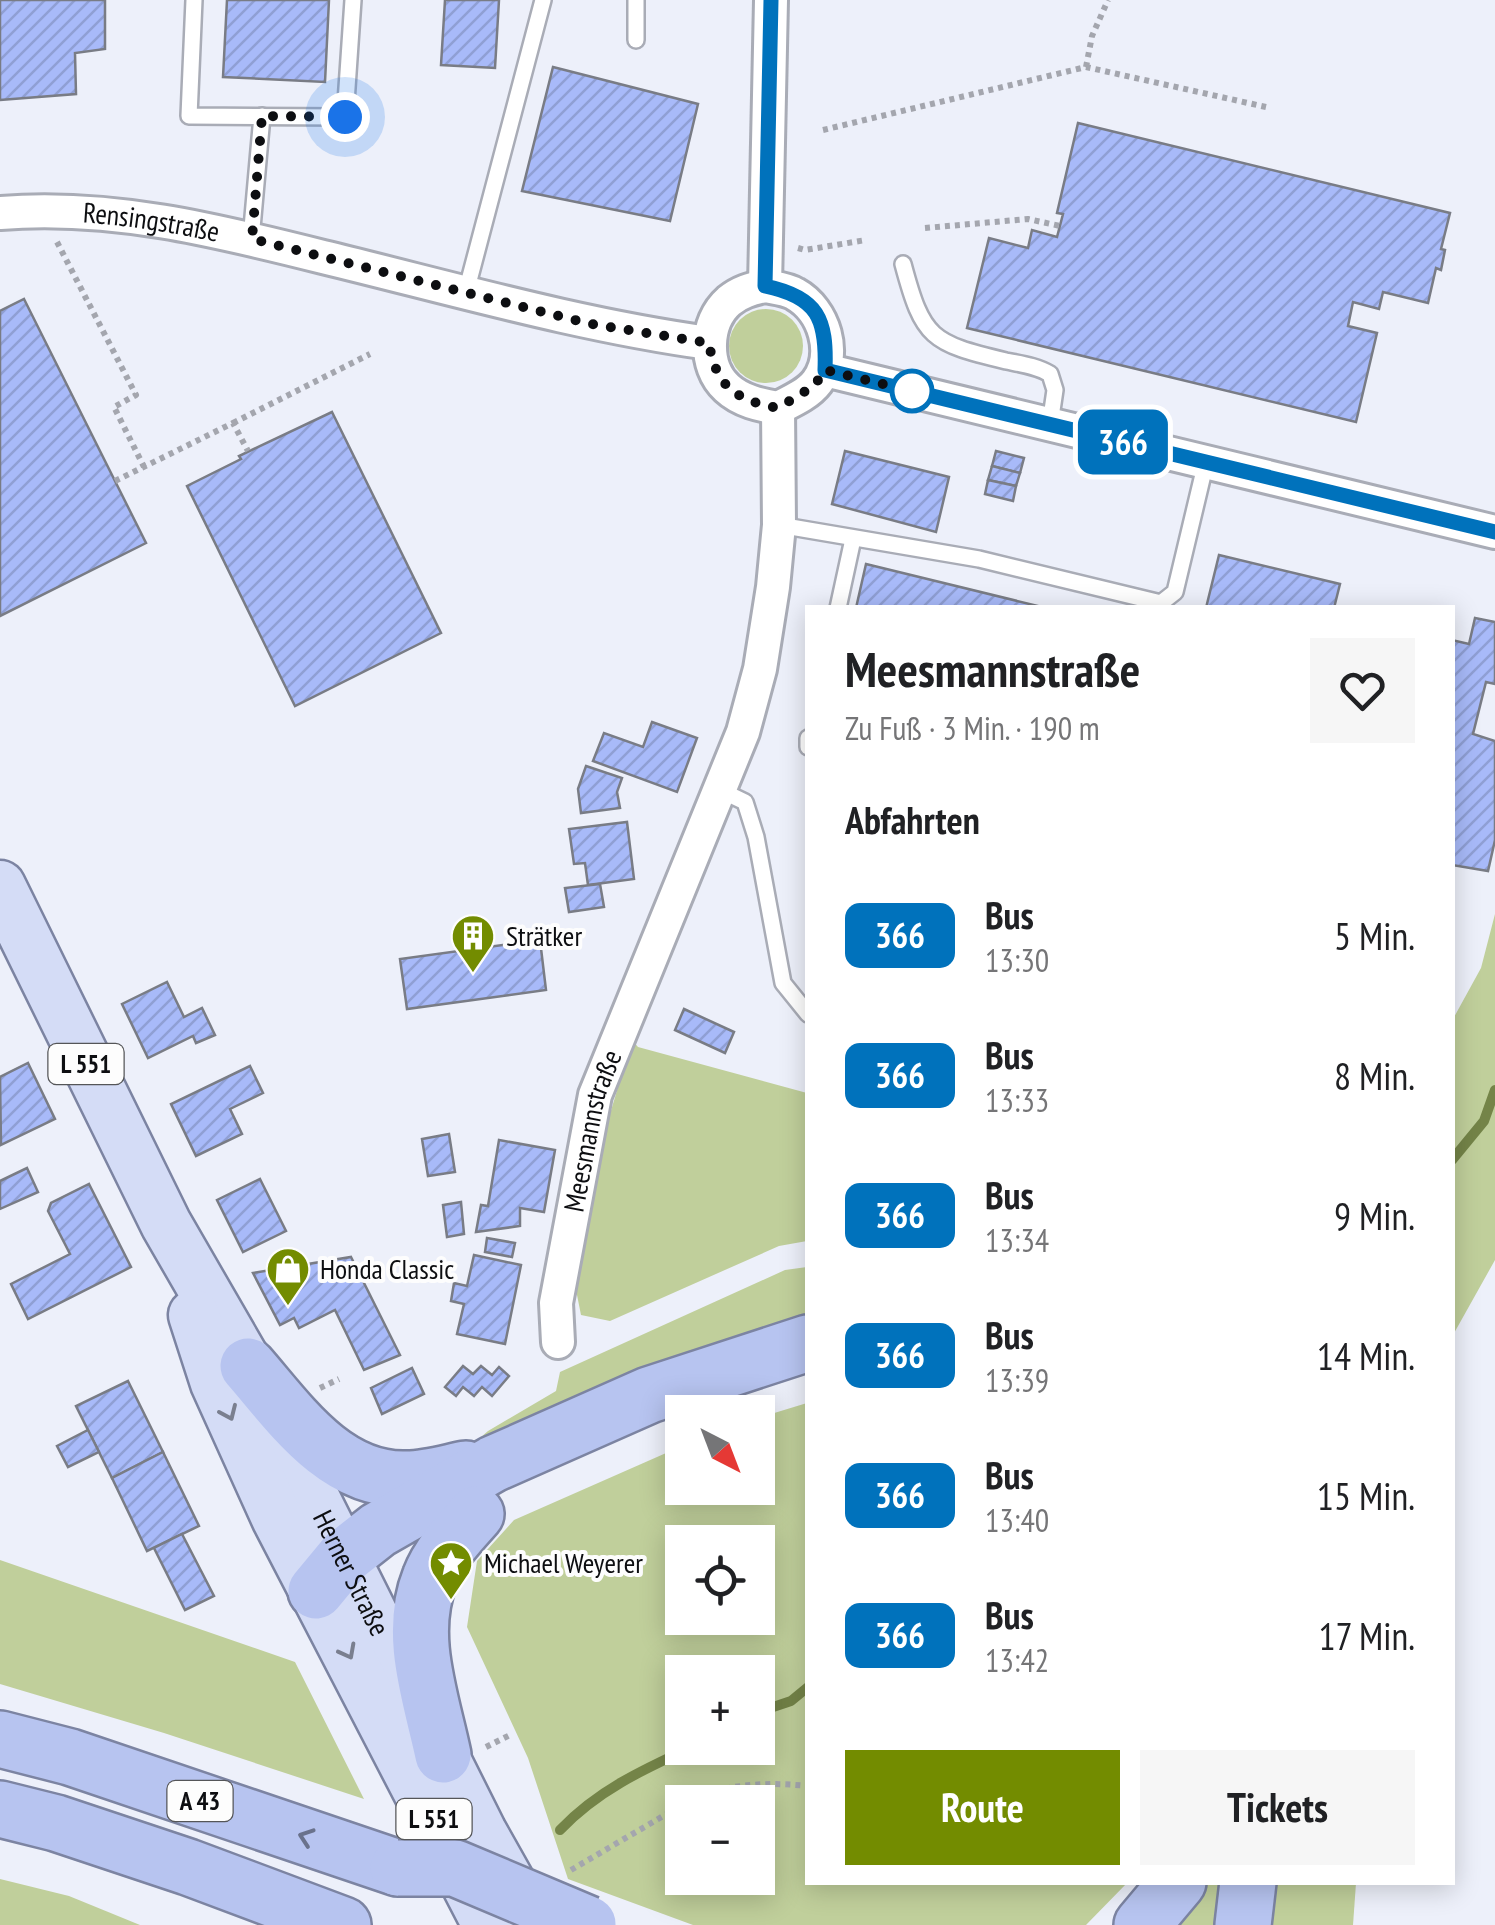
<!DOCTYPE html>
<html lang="de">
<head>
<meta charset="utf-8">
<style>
  body { margin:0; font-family:"PT Sans Narrow",sans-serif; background:#f6f6f6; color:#202124; height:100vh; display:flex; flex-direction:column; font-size:38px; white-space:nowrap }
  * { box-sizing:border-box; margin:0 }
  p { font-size:32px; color:#757577 }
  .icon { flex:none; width:55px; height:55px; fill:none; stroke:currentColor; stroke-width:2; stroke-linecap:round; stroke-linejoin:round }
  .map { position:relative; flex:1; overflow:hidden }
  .details { position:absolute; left:805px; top:605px; width:650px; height:1280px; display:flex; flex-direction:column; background:#fff; border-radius:0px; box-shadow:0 5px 25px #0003 }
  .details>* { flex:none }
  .badge { padding:0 20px; border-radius:15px; font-size:35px; line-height:65px }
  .needle { width:65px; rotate:138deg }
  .tools { position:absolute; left:665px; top:1395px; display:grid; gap:20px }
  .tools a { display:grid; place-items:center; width:110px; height:110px; border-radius:0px; background:#fff; box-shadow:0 5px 25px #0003; font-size:50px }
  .you { position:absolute; width:50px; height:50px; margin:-25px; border:8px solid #fff; border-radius:50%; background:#1a73e8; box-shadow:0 0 0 15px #1a73e833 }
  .map>.badge { position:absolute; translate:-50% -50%; box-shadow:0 0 0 5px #fff }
  h2 { padding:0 40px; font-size:38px; line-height:90px }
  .round { display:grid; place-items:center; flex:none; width:105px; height:105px; border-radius:0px; background:#f6f6f6 }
  .overview { display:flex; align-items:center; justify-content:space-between; height:170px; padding:0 40px }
  h1 { font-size:48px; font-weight:800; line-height:75px }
  .primary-button { display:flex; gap:20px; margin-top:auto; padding:20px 40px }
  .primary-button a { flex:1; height:115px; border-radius:0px; background:#738c00; color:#fff; font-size:40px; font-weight:800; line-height:115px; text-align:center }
  .primary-button a+a { background:#f6f6f6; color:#202124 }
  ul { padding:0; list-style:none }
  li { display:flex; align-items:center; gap:30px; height:140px; padding:0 40px }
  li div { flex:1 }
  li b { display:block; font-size:38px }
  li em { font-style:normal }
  li .badge { min-width:110px; font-weight:700; text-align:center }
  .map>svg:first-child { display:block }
  .green { fill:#c0cf9b; fill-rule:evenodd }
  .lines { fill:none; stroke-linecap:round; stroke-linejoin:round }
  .stream { stroke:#748448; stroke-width:10 }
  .building { fill:url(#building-hatch); stroke:#797c85; stroke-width:2.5 }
  .lane-casing { stroke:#a9acb6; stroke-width:20 }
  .street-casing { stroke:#a9acb6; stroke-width:38 }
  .primary-casing { stroke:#7c84a2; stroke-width:55 }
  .highway-casing { stroke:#7c84a2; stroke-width:60 }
  .path { stroke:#a4a6ae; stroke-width:6; stroke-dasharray:5 5; stroke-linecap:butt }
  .lane { stroke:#fff; stroke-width:15 }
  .street { stroke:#fff; stroke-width:32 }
  .primary { stroke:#d4dcf6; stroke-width:50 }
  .highway { stroke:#b7c4f0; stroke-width:55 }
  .highway-bridge-casing { stroke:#7c84a2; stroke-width:60; stroke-linecap:butt }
  .highway-bridge { stroke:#b7c4f0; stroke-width:55 }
  .oneway { stroke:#7a7f8f }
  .oneway2 { stroke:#6a728c }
  .line-casing { stroke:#fff; stroke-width:22 }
  .line { stroke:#0072bc; stroke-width:15 }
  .walk { stroke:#0d0e11; stroke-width:10; stroke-dasharray:0 18 }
  .stop-dot { fill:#fff; stroke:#0072bc; stroke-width:5 }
  .labels { text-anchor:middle; stroke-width:8; stroke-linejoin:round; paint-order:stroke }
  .shield { fill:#fdfdfd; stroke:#555658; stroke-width:2.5 }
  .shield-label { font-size:25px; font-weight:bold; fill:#0d0e11 }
  .street-label { font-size:28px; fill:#0d0e11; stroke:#fdfdfd }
  .poi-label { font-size:28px; fill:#0d0e11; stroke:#fdfdfd; text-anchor:start }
</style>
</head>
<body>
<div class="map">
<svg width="1495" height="1925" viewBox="0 0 1495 1925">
  <defs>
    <pattern id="building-hatch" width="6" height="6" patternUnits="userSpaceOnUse" patternTransform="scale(2.5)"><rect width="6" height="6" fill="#a8baf9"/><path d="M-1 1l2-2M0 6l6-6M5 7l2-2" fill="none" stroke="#8f9fd4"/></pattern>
  </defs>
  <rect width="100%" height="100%" fill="#edf0fa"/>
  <!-- green -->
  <g class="green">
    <circle cx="766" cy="346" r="37"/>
    <polygon points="1495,914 1495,1260 1453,1335 1453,1019 1481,968"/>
    <polygon points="632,1040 638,1047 807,1093 807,1241 779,1246 610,1321 581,1315 575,1285 599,1151"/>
    <polygon points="807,1267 807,1320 457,1458 488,1431 556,1391 560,1372 785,1270"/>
    <path d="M807,1403L808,1882L1127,1883L1086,1925H693L568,1879L528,1758L467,1627L477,1561L514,1520L682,1446V1488H758V1418ZM682,1542H758V1618H682ZM758,1672V1748H682V1672ZM758,1802V1878H682V1802Z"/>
    <polygon points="0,1560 295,1662 364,1799 164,1733 0,1684"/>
    <polygon points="0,1879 69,1896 140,1925 0,1925"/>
    <polygon points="1196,1883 1230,1883 1226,1925 1162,1925"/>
    <polygon points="1268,1883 1356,1883 1353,1925 1263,1925"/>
  </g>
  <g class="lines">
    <!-- stream -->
    <g class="stream">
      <polyline points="1452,1160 1484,1121 1495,1090"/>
      <polyline points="758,1712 791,1701 808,1687"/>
      <path d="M560,1830C597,1791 642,1770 690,1748"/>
    </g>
  </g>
  <!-- building -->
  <g class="building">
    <polygon points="0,0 105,0 105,49 75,53 76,94 0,100"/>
    <polygon points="227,0 329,0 325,82 223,77"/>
    <polygon points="445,0 499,0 495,68 441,65"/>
    <polygon points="553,67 698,104 670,221 522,191"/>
    <polygon points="1078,123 1450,213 1441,249 1445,250 1441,270 1436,268 1428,303 1383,292 1379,309 1353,302 1348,326 1377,333 1356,422 967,328 989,238 1028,248 1032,230 1057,237 1063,214 1057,213"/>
    <polygon points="24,299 146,543 0,616 0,311"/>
    <polygon points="332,412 441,633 295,706 187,486 241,459 239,456"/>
    <polygon points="845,451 949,477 936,532 832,504"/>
    <polygon points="996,451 1024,458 1020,473 992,466"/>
    <polygon points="992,466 1020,473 1016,486 988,480"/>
    <polygon points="988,480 1016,486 1013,501 985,494"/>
    <polygon points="1219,555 1340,584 1334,608 1206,608"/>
    <polygon points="866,564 1046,608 856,608"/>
    <polygon points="1475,618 1495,622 1495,684 1486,682 1473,734 1495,741 1495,840 1488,871 1452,865 1452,640 1469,644"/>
    <polygon points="652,722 697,738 677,792 593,761 604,733 643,747"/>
    <polygon points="586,766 622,778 617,792 620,808 581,813 578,789"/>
    <polygon points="627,822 634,879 588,885 585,863 574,864 569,829"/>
    <polygon points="600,884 604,907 569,912 565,888"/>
    <polygon points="540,940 546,990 407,1009 400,959"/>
    <polygon points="167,982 184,1017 202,1008 215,1035 196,1043 193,1036 148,1058 122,1004"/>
    <polygon points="684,1009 734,1032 725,1053 675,1030"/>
    <polygon points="28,1063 55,1119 1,1145 0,1077"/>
    <polygon points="250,1066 263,1093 230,1109 242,1134 196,1156 171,1104"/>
    <polygon points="449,1134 455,1172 428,1176 422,1139"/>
    <polygon points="499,1140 555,1150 544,1212 520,1208 520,1226 476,1232 481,1205 488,1206"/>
    <polygon points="27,1168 38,1192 0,1209 0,1181"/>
    <polygon points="260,1179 286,1231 243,1252 217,1200"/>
    <polygon points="89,1184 131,1267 28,1319 11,1284 70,1254 48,1211 51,1203"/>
    <polygon points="461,1202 464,1234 447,1237 443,1205"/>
    <polygon points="487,1238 515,1243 512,1257 485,1252"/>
    <polygon points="474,1255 521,1265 505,1344 457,1334 464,1304 451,1301 454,1283 467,1286"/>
    <polygon points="351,1257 400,1355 364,1370 335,1310 299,1328 294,1318 280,1325 253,1273"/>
    <polygon points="463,1366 473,1374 481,1366 492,1375 499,1367 509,1376 492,1396 482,1387 474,1396 463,1387 456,1396 445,1387"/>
    <polygon points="412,1368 424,1394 382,1414 371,1388"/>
    <polygon points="128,1381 163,1452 112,1478 76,1406"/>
    <polygon points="88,1430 99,1452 68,1467 57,1446"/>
    <polygon points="163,1452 199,1526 147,1551 112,1478"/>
    <polygon points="182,1534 214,1596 185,1610 154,1548"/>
  </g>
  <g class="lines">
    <!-- lane casing -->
    <g class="lane-casing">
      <g id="lane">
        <polyline points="194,0 189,116 345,117 353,0"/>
        <polyline points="636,0 636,40"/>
        <polyline points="251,239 262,116"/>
        <path d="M903,264C923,339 931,343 1006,361C1021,364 1037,366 1050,374L1055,390L1050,424"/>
        <polyline points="466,292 543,0"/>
        <polyline points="779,525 979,559 1161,603 1175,592 1206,462"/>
        <polyline points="838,608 853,539"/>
        <polyline points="808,738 808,747"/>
        <polyline points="720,790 745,802 756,837 783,983 808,1014"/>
      </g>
    </g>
    <!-- street casing -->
    <g class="street-casing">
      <g id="street">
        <path id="s1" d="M0,213C110,204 216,230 323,257C451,288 578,325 709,343"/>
        <path d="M765,286C775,288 787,289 795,294C824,310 838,354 817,382C808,394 792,401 778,408C760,405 741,401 727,388C703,366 705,322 729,301C740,292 751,289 765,286Z"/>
        <polyline points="765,286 771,0"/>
        <polyline points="825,370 1495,532"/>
        <path id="s2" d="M558,1342L556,1303L595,1095L743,732L760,669L773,587L779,525L778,408"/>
      </g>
    </g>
    <!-- primary casing -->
    <g class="primary-casing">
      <g id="primary">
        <path id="s3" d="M0,886L166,1224L248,1366L481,1832L526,1912"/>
        <polyline points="194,1315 216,1383 277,1518 488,1925"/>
      </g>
    </g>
    <!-- highway casing -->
    <g class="highway-casing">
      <g id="highway">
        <path d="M248,1366C289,1413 333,1479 403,1479C423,1480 446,1473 466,1469"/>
        <polyline points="316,1591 345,1556 378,1530 493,1464 649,1395 808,1343"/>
        <polyline points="0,1739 70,1757 398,1868"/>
        <path d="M443,1755C431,1698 407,1635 430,1578C439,1554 459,1533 476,1514"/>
        <polyline points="0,1809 56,1823 188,1867 343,1925"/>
        <polyline points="1142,1925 1178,1882"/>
        <polyline points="1243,1925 1248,1882"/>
      </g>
    </g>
    <!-- path -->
    <g class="path">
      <polyline points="1086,67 1092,36 1108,0"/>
      <polyline points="823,130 1086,67 1266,107"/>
      <polyline points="925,228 1028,219 1060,226"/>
      <polyline points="57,242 136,395 114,407 144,467"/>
      <polyline points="798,248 805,250 866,240"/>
      <polyline points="233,423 370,354"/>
      <polyline points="115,481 233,423 248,451"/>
      <polyline points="320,1388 339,1379"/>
      <polyline points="486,1747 510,1735"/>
      <path d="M688,1802C724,1783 768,1782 808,1786"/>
      <polyline points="571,1870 682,1805"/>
    </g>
    <!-- lane -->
    <use href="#lane" class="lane"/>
    <!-- street -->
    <use href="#street" class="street"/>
    <!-- primary -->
    <use href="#primary" class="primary"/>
    <!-- highway -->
    <use href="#highway" class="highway"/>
    <!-- highway-bridge casing -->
    <g class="highway-bridge-casing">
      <polyline id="highway-bridge" points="398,1868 455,1868 588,1924"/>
    </g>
    <!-- highway-bridge -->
    <use href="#highway-bridge" class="highway-bridge"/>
  </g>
  <!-- one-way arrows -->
  <defs><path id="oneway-chevron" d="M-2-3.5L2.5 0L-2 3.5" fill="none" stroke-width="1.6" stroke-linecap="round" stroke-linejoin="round" transform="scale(2.5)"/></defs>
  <g class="oneway">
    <use href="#oneway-chevron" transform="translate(229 1413) rotate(66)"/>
    <use href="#oneway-chevron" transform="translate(348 1652) rotate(62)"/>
  </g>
  <use class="oneway2" href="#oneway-chevron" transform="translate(306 1837) rotate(-161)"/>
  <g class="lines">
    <!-- line casing -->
    <g class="line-casing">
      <path id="line" d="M771,0L765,286C818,297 827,319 825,370L1495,532"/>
    </g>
    <!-- line -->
    <use href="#line" class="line"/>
    <!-- walk -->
    <path class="walk" d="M345,117L262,116L252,239L591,324L709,343C716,387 736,400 778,408L814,386L825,370L912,391"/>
  </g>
  <!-- icons -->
  <defs>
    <g id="building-pin" transform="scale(2.25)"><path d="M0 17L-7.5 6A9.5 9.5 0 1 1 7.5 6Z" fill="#738c00" stroke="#fdfdfd"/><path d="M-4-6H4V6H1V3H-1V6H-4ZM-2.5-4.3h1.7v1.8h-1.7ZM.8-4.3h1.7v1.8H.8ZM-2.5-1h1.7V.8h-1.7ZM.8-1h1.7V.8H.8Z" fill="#fff"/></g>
    <g id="shop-pin" transform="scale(2.25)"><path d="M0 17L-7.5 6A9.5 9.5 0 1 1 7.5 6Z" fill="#738c00" stroke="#fdfdfd"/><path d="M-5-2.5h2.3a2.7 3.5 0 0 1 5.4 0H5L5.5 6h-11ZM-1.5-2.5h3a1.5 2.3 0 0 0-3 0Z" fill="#fff"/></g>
    <g id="sight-pin" transform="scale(2.25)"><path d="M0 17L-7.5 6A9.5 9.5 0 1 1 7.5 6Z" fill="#738c00" stroke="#fdfdfd"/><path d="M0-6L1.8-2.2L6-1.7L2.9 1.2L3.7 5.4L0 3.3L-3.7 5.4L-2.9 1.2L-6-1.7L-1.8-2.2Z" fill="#fff"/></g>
  </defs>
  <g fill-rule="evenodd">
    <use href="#building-pin" x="473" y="936"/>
    <use href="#shop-pin" x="288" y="1269"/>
    <use href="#sight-pin" x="451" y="1563"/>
  </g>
  <!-- markers -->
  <circle class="stop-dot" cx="912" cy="391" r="20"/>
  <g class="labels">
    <!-- shield labels -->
    <g class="shield">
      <rect x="48.5" y="1044" width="75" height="40" rx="8"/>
      <rect x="167.5" y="1781" width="65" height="40" rx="8"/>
      <rect x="396.5" y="1799" width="75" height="40" rx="8"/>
    </g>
    <g class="shield-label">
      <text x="86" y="1073">L 551</text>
      <text x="200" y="1810">A 43</text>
      <text x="434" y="1828">L 551</text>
    </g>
    <!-- street labels -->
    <g class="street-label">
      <text dy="10" stroke="none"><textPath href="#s1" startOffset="152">Rensingstraße</textPath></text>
      <text dy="10" stroke="none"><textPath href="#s2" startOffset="215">Meesmannstraße</textPath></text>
      <text dy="10" stroke="none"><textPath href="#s3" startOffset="772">Herner Straße</textPath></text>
    </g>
    <!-- poi labels -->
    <g class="poi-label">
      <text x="506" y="946">Strätker</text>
      <text x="320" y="1279">Honda Classic</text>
      <text x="484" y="1573">Michael Weyerer</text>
    </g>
  </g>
</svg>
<div class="tools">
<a><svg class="needle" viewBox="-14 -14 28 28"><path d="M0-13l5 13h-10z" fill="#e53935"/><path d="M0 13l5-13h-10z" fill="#757577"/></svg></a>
<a><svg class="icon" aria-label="locate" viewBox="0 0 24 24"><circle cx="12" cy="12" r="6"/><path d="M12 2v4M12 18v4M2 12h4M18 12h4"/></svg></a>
<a>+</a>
<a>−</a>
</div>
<div class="you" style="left:345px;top:117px"></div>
<b class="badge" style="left:1123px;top:442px;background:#0072bc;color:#fff">366</b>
<section class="details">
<div class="overview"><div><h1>Meesmannstraße</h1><p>Zu Fuß · 3 Min. · 190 m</p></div><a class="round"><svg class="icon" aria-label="heart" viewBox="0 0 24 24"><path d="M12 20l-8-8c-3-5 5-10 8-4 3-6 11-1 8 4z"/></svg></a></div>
<h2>Abfahrten</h2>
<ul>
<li><span class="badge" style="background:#0072bc;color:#fff">366</span><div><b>Bus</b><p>13:30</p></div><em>5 Min.</em></li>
<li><span class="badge" style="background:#0072bc;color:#fff">366</span><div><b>Bus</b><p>13:33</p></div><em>8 Min.</em></li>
<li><span class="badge" style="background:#0072bc;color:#fff">366</span><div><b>Bus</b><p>13:34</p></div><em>9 Min.</em></li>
<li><span class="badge" style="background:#0072bc;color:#fff">366</span><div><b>Bus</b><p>13:39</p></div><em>14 Min.</em></li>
<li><span class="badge" style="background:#0072bc;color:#fff">366</span><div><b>Bus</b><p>13:40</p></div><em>15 Min.</em></li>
<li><span class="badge" style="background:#0072bc;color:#fff">366</span><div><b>Bus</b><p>13:42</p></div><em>17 Min.</em></li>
</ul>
<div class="primary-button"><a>Route</a><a>Tickets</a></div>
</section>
</div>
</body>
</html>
